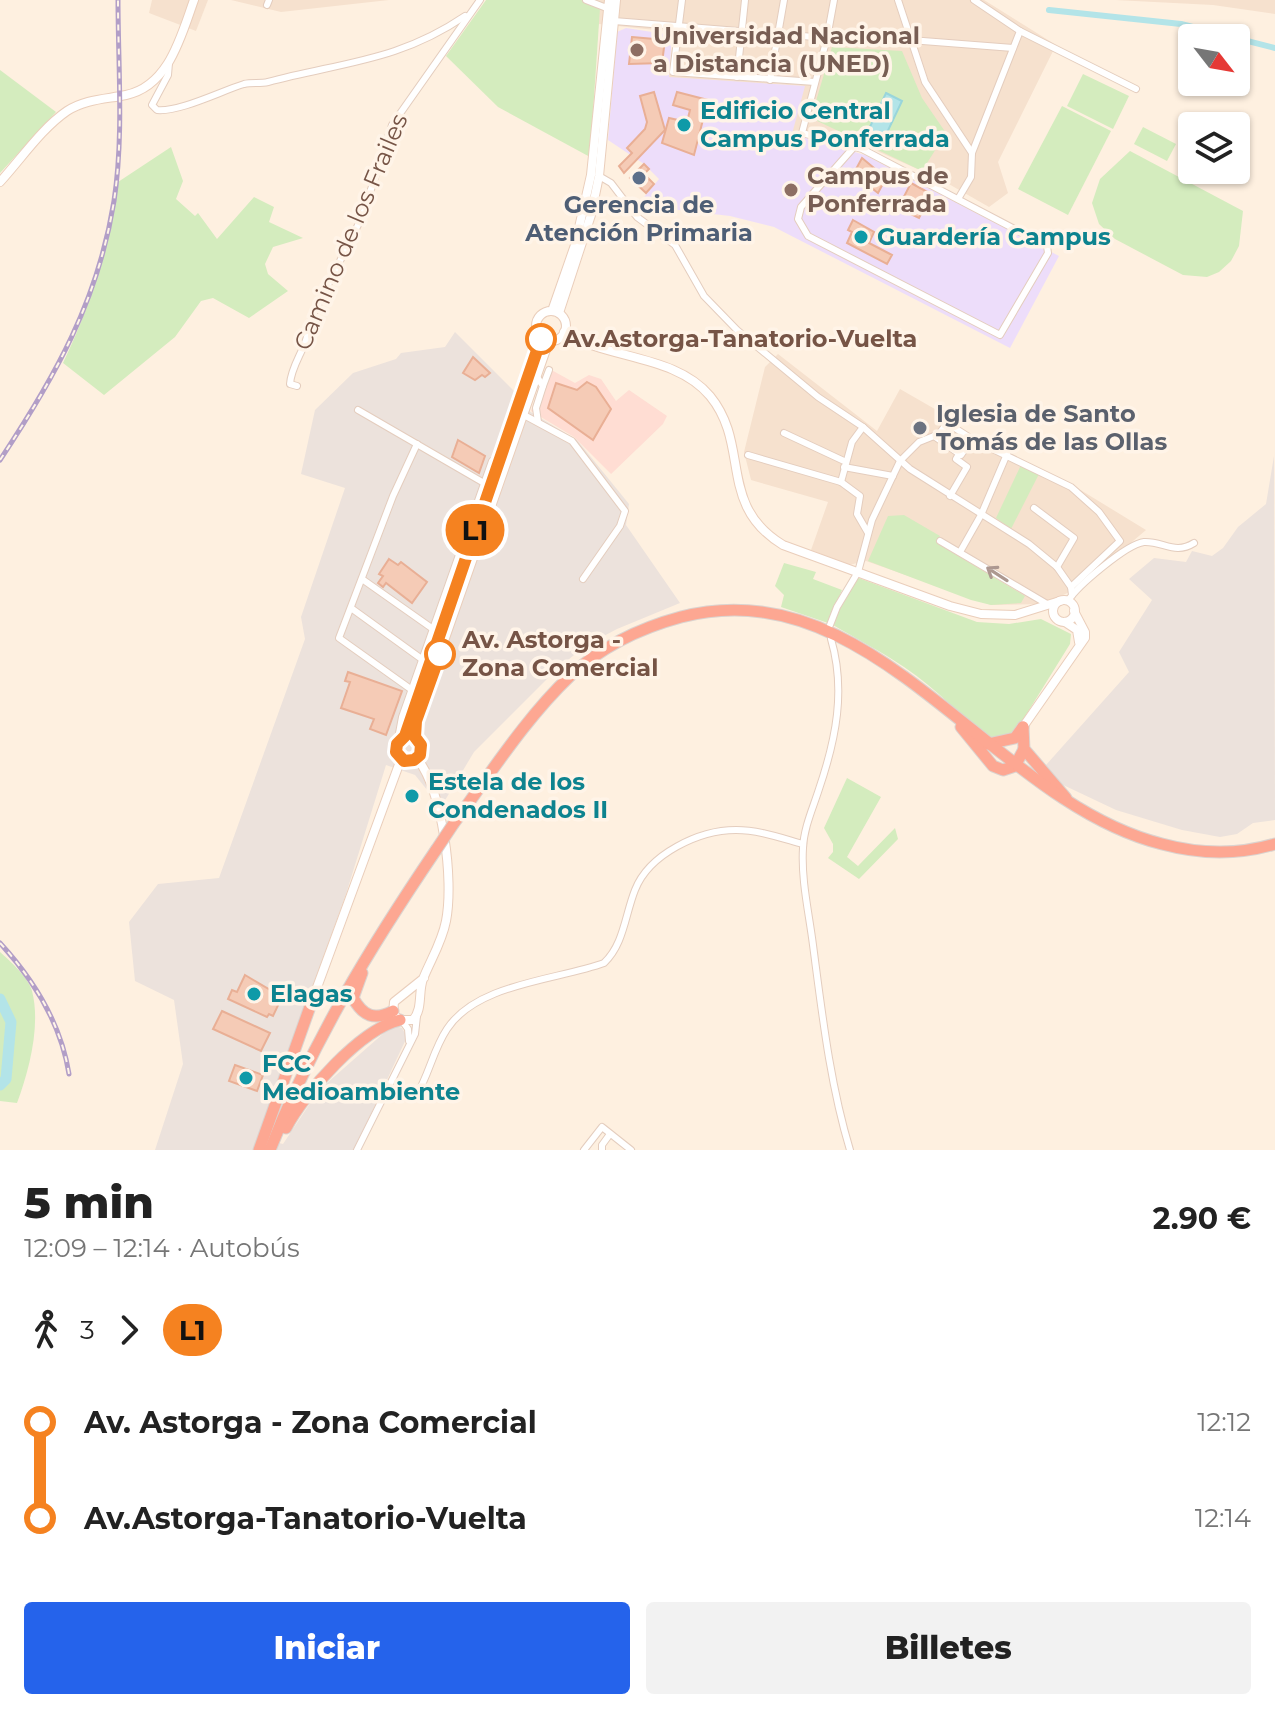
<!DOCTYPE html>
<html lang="es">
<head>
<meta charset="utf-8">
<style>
  body { margin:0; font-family:Montserrat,sans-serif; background:#f2f2f2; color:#222; height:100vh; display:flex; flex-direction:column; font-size:30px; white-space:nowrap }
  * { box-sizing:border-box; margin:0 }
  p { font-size:26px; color:#767676 }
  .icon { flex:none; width:44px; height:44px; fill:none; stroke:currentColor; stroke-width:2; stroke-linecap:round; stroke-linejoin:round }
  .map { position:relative; height:1150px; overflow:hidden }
  .drawer { display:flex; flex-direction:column; background:#fff; flex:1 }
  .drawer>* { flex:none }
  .badge { padding:0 16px; border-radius:26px; font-size:28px; line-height:52px }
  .needle { width:52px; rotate:121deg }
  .fabs { position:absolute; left:1178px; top:24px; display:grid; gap:16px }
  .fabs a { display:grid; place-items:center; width:72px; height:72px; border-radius:8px; background:#fff; box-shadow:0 2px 6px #0004; font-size:40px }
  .map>.badge { position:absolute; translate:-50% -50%; box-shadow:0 0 0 4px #fff }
  .legs { display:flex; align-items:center; gap:12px; height:88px; padding:0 24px; font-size:26px }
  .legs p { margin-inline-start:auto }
  .summary { display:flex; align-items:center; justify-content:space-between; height:136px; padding:0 24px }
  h1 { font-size:44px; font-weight:800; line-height:60px }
  .primary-button { display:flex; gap:16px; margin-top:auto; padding:16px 24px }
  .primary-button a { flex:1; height:92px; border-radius:8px; background:#2563eb; color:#fff; font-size:32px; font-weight:800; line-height:92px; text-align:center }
  .primary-button a+a { background:#f2f2f2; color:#222 }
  ul { padding:0 24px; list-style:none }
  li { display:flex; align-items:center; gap:28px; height:96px; font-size:30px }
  li i { display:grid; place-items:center; width:12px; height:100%; margin:0 10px; background:currentColor }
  li i::after { content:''; width:20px; height:20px; margin:-10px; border:6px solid; border-radius:50%; background:#fff }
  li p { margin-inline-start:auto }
  li:first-child i { background:linear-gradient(#0000 50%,currentColor 0) }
  li:last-child i { background:linear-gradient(currentColor 50%,#0000 0) }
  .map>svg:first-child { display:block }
  .residential { fill:#f6e1ce }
  .commercial { fill:#ffddd3 }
  .industrial { fill:#ece2dc }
  .education { fill:#edddfa }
  .green { fill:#d4ecbe }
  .water { fill:#b3e4e8; stroke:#99d5db; stroke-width:2 }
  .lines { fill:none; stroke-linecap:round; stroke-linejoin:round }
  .canal { stroke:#b3e4e8; stroke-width:6 }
  .river { stroke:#b3e4e8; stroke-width:11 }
  .building { fill:#f5cbb6; stroke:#e9af95; stroke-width:2 }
  .street-casing { stroke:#e4cdbe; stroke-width:8 }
  .secondary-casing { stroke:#eacebb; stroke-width:10 }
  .highway-casing { stroke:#dbd3cf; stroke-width:13 }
  .street { stroke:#fff; stroke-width:6 }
  .secondary { stroke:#fff; stroke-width:8 }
  .highway { stroke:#fda792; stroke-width:11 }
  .rail-casing { stroke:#b29ec7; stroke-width:5 }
  .rail { stroke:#fff4e8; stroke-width:2; stroke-dasharray:6; stroke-linecap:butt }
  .highway-bridge-casing { stroke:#dbd3cf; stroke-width:13; stroke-linecap:butt }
  .highway-bridge { stroke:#fda792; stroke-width:11 }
  .oneway { stroke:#ad9890 }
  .line-1-casing { stroke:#fff; stroke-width:18 }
  .line-1 { stroke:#f58220; stroke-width:12 }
  .education-dot { fill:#8d6e63; stroke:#fff4e8; stroke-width:3 }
  .culture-dot { fill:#0f9aa8; stroke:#fff4e8; stroke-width:3 }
  .service-dot { fill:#5c6f8a; stroke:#fff4e8; stroke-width:3 }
  .stop-1-dot { fill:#fff; stroke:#f58220; stroke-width:4 }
  .worship-dot { fill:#6b7280; stroke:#fff4e8; stroke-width:3 }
  .labels { text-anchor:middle; stroke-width:7; stroke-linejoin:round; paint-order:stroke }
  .education-label { font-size:24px; font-weight:bold; fill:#785e54; stroke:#fff4e8; text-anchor:start }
  .culture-label { font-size:24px; font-weight:bold; fill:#0d838f; stroke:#fff4e8; text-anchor:start }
  .service-label { font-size:24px; font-weight:bold; fill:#4e5e75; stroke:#fff4e8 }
  .street-label { font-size:24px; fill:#765446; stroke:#fff4e8 }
  .stop-label { font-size:24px; font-weight:bold; fill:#765446; stroke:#fff4e8; text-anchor:start }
  .worship-label { font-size:24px; font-weight:bold; fill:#5b616d; stroke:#fff4e8; text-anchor:start }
</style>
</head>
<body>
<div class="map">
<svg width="1275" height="1150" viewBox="0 0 1275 1150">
  <rect width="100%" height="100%" fill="#fef0e0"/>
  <!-- residential -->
  <g class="residential">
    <polygon points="152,0 208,0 196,31 149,13"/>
    <polygon points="231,0 389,0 281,12"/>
    <polygon points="554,0 984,0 1056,45 998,162 1008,193 989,207 940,179 859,143 791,134 804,86 669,78 674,32 599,24"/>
    <polygon points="1115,0 1275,0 1275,14 1213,5"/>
    <polygon points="778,354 877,431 900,389 947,416 967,435 1074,486 1146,530 1078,588 1044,604 991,605 866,561 849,565 811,550 828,502 751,480 744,452 765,367"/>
  </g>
  <!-- commercial -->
  <polygon class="commercial" points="546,367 575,383 589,375 601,379 616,401 629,390 667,416 663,424 611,474 574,437 531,411"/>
  <!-- industrial -->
  <g class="industrial">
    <polygon points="455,332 515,392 529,411 577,440 629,504 626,525 680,603 617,629 585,646 557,669 474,752 441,807 415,775 386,765 346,894 259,1138 283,1144 319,1090 393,1025 402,1028 407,1037 354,1150 155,1150 183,1064 174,1000 135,981 129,922 158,884 219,878 305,639 301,617 345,488 301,474 315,410 353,373 396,359 401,353 445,347"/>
    <polygon points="1274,456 1275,820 1253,823 1237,834 1220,837 1182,830 1116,810 1059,783 1046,765 1129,672 1119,652 1152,600 1129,579 1154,558 1186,562 1192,551 1212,556 1223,548 1238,527 1266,504"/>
  </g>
  <!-- education -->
  <polygon class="education" points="626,28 672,35 669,77 805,86 792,134 865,155 1059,256 1010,348 774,227 730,216 645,206 640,202 659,179 644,164 608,140 617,32"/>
  <!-- green -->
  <g class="green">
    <polygon points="486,0 581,0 600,8 590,157 498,107 446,56"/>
    <polygon points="832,47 902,51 922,98 946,133 922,171 811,118"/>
    <polygon points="0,70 56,112 0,173"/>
    <polygon points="1083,74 1129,96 1113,129 1067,106"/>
    <polygon points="1062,106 1111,131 1068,215 1018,189"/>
    <polygon points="1143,127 1176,144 1167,161 1134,144"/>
    <path d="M171,147L183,181L176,199L195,216L198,213L217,239L254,197L274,207L269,222L303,238L273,247L265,264L268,274L288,291L249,318L213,298L201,301L175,337L104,395L63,363C91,305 108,246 118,182Z"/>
    <polygon points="1130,151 1243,211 1239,246 1231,261 1219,272 1207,277 1183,275 1115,239 1099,224 1092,203 1100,179"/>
    <polygon points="1021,465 1039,474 1011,529 996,518"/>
    <polygon points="904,515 940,536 937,543 1025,596 1021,603 991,605 971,600 868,561 888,516"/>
    <polygon points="784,563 816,572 813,579 842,590 828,623 781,607 784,595 775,586"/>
    <path d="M856,577L977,622L1009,624L1041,619L1071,634L1070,644L1016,731L996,742C963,720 938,689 904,667C882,652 857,639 833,625L840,603Z"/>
    <polygon points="847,778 881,797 847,857 858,866 895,828 898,839 859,879 828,858 833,852 833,844 824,828"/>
    <path d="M0,952C10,961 29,978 32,991C41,1025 29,1071 17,1103L0,1101Z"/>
  </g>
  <!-- water -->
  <polygon class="water" points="886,93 902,101 884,139 868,131"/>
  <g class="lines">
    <!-- canal -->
    <polyline class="canal" points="1049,10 1181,24 1275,48"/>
    <!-- river -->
    <polyline class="river" points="0,999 11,1022 6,1079 0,1085"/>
  </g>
  <!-- building -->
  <g class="building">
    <polygon points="632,37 665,40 662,63 629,64"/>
    <polygon points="654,92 665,130 624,173 619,166 632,153 627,148 645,129 647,122 640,96"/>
    <polygon points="677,92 708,100 694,155 662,143 669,118 687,122 690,110 673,105"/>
    <polygon points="862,158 886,178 878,193 860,179 857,184 850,180"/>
    <polygon points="644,164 649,169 644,174 654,184 646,193 630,178"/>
    <polygon points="911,183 931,194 919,218 898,208"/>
    <polygon points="853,220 874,232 869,243 892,255 887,264 847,243 852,232 848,230"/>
    <polygon points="473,357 490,373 485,377 482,375 475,380 463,373"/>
    <polygon points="587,382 596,387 611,409 593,440 548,408 556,383 577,390"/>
    <polygon points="458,440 485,456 479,473 452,457"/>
    <polygon points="389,559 398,565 401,562 427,582 412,603 386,583 383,587 378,583 383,576 379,574"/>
    <polygon points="348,672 402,691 386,735 370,729 374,719 341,708 350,682 345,681"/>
    <polygon points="245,975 282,997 273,1016 269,1014 267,1017 228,999 232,990 237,992"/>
    <polygon points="222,1011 270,1033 261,1051 213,1029"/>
    <polygon points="235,1065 263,1075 257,1091 229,1081"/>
  </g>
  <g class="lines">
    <!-- street casing -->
    <g class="street-casing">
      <g id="street">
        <polyline points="586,0 604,7 609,6"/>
        <polyline points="682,0 673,72 815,82"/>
        <polyline points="834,0 827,38 802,133 862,149 1047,246 1048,253 1000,335 808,236 798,219 801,207 854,147"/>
        <polyline points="898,0 925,82 972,153 971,177 958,199"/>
        <polyline points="974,0 1020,31 1136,89"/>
        <polyline points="267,5 269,0"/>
        <polyline points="614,21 827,38"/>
        <polyline points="910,40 1013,48"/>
        <path d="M169,63L168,75L152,105L157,110C180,112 221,91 244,84C252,82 260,84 268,82C343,62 399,61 465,16"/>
        <polyline points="737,77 745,0"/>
        <polyline points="770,80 784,0"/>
        <polyline points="972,153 1020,31"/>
        <polyline points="599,176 611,183 637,217 675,245 704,296 737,330 818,397 863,427 910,469 1029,544 1057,567 1071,587"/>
        <polyline points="537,377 543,386 536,408 538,422"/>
        <path d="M297,386L290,384C291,368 301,355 306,340C309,332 309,324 313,315L362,217L392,125L480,0"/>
        <polyline points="543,386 549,370"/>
        <polyline points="358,410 484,483"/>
        <polyline points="522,414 572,441 625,511 620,526 583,579"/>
        <polyline points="784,433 844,461"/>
        <polyline points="972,439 1071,487 1099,512 1120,541 1071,587 1072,595"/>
        <polyline points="748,455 841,482 860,496 857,514 868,533"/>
        <polyline points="844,467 893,476"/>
        <polyline points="841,482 852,442 863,427"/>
        <polyline points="950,496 967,467 956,459 959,454"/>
        <polyline points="1034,508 1074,538 1057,567"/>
        <polyline points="940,541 1047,604"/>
        <polyline points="960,552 981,515 1007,454"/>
        <polyline points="362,579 433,629"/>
        <path d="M1068,601C1077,586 1127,544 1144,542C1163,541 1175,555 1194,543"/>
        <polyline points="351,608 423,660"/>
        <polyline points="830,625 837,607 858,572 872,520 900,461 919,442 939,434 947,423 972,439 961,455 934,436"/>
        <path d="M831,639C846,690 836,739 819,789C813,808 804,827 803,848C801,880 809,913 813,945C822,1013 830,1084 850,1150"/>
        <polyline points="412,690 339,638 393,496 417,444"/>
        <polyline points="397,744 402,717 492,461"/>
        <polyline points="403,1022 408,1029 409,1041"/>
        <path d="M387,1090L401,1098L416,1096C429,1075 433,1050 447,1029C477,983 558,980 604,963C624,944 625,915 635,890C649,854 699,830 736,830C759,830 781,838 803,844"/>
        <polyline points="357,1150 415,1034 417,1016"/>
        <polyline points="584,1150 602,1127 631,1150"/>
        <polyline points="602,1150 602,1145 610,1134"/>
      </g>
    </g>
    <!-- secondary casing -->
    <g class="secondary-casing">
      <g id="secondary">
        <path d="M0,182C21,159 42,128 67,111C85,99 107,99 126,95C169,86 181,36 194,0"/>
        <circle cx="551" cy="326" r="15"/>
        <polyline points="552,311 575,245 591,175 609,0"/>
        <polyline points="559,313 591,215 599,176 616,0"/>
        <path d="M564,332C607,360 675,354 710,396C751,446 717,505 783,545L950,606L981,614L1015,615L1060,601"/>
        <circle cx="1064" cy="611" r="11"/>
        <polyline points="1065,622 1077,630 1079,642"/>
        <polyline points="1023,727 1085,638 1085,632 1074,611"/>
        <polyline points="415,737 416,721 549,341"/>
        <polyline points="415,737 421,745 417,758"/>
        <path d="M417,758C405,765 394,757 397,744L405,736L542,338"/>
        <path d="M417,758C443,792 454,880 446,921C442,942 431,959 423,979C418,992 423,1009 413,1020H400L393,1014L394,1002L424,978"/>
        <polyline points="312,1001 401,759"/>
      </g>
    </g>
    <!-- highway casing -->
    <g class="highway-casing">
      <g id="highway">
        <polyline points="961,727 993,766 1003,770 1015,766 1024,749"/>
        <polyline points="1023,727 1024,749 1066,798"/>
        <polyline points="988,744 1015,738 1023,727"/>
        <path d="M454,823C491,773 525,719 570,676C601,647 640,628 681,617C874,567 990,801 1162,844C1199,854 1238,855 1275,844"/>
        <path d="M362,973L353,998C363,1016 374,1021 393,1011"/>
        <path d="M286,1128C304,1093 361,1029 400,1020"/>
        <polyline points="259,1150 312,1001"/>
        <path d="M270,1150C312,1042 371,946 436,850"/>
      </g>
    </g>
    <!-- street -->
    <use href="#street" class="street"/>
    <!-- secondary -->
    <use href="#secondary" class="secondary"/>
    <!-- highway -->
    <use href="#highway" class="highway"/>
    <!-- rail casing -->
    <g class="rail-casing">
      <g id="rail">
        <path d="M0,460C55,377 98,301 114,201C124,135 118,66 118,0"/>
        <path d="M0,943C34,980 61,1024 69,1074"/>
      </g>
    </g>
    <!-- rail -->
    <use href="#rail" class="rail"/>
    <!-- highway-bridge casing -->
    <g class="highway-bridge-casing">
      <polyline id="highway-bridge" points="436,850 454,823"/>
    </g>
    <!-- highway-bridge -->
    <use href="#highway-bridge" class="highway-bridge"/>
  </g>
  <!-- one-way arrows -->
  <defs><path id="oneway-shaft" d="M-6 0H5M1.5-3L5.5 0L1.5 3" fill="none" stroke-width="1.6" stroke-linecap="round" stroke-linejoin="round" transform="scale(2)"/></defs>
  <use class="oneway" href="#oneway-shaft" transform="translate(997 574) rotate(-147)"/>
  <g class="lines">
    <!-- line-1 casing -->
    <g class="line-1-casing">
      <polyline id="line-1" points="440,654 416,721 415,737 421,745 420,755 414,760 404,761 396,752 397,744 405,736 541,339"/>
    </g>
    <!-- line-1 -->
    <use href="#line-1" class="line-1"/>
  </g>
  <!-- markers -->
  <g class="education-dot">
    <circle cx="637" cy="50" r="8"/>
    <circle cx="791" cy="190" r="8"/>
  </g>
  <g class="culture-dot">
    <circle cx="684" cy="125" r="8"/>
    <circle cx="861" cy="237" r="8"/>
    <circle cx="412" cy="796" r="8"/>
    <circle cx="254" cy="994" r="8"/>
    <circle cx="246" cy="1078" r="8"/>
  </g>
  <circle class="service-dot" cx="639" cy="178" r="8"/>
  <g class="stop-1-dot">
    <circle cx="541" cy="339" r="14"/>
    <circle cx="440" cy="654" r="14"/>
  </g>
  <circle class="worship-dot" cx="920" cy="428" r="8"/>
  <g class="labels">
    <!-- education labels -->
    <g class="education-label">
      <text x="653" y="44">Universidad Nacional<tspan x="653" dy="28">a Distancia (UNED)</tspan></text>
      <text x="807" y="184">Campus de<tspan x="807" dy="28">Ponferrada</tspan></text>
    </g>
    <!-- culture labels -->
    <g class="culture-label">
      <text x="700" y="119">Edificio Central<tspan x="700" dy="28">Campus Ponferrada</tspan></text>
      <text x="877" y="245">Guardería Campus</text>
      <text x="428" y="790">Estela de los<tspan x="428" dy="28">Condenados II</tspan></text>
      <text x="270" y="1002">Elagas</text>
      <text x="262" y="1072">FCC<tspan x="262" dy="28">Medioambiente</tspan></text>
    </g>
    <!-- service labels -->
    <g class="service-label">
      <text x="639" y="213">Gerencia de<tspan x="639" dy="28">Atención Primaria</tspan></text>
    </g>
    <!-- street labels -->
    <g class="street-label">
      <text transform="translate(351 232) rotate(-67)" y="8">Camino de los Frailes</text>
    </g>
    <!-- stop labels -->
    <g class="stop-label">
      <text x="563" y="347">Av.Astorga-Tanatorio-Vuelta</text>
      <text x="462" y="648">Av. Astorga -<tspan x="462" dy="28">Zona Comercial</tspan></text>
    </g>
    <!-- worship labels -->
    <g class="worship-label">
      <text x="936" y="422">Iglesia de Santo<tspan x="936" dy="28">Tomás de las Ollas</tspan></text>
    </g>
  </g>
</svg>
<div class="fabs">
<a><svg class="needle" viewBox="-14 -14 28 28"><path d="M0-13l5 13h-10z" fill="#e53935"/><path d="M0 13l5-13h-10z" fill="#767676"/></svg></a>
<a><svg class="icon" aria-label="layers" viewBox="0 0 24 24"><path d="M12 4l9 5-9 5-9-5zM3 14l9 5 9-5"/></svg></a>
</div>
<b class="badge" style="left:475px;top:530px;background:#f58220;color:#111">L1</b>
</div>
<section class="drawer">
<div class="summary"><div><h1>5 min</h1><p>12:09 – 12:14 · Autobús</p></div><b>2.90 €</b></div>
<div class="legs"><svg class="icon" aria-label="walk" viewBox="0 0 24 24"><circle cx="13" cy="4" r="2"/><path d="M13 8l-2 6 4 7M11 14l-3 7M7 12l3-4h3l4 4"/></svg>3<svg class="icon" aria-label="forward" viewBox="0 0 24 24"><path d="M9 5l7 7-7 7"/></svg><b class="badge" style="background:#f58220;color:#111">L1</b></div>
<ul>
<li><i style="color:#f58220"></i><b>Av. Astorga - Zona Comercial</b><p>12:12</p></li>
<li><i style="color:#f58220"></i><b>Av.Astorga-Tanatorio-Vuelta</b><p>12:14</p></li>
</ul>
<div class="primary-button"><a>Iniciar</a><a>Billetes</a></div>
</section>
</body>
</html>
